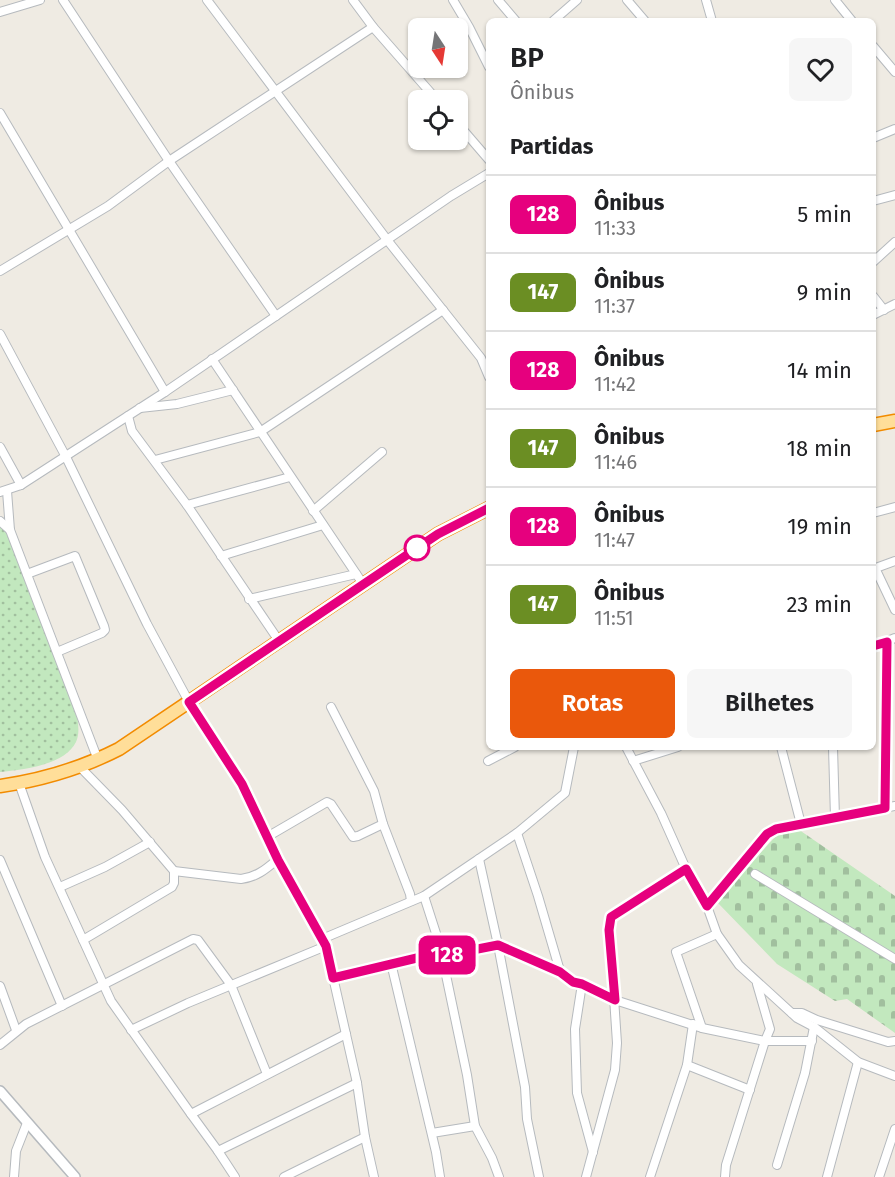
<!DOCTYPE html>
<html lang="pt">
<head>
<meta charset="utf-8">
<style>
  body { margin:0; font-family:"Fira Sans",sans-serif; background:#f6f6f6; color:#202124; height:100vh; display:flex; flex-direction:column; font-size:22px; white-space:nowrap }
  * { box-sizing:border-box; margin:0 }
  p { font-size:20px; color:#757577 }
  .icon { flex:none; width:33px; height:33px; fill:none; stroke:currentColor; stroke-width:2; stroke-linecap:round; stroke-linejoin:round }
  .map { position:relative; flex:1; overflow:hidden }
  .side { position:absolute; left:486px; top:18px; width:390px; height:732px; display:flex; flex-direction:column; background:#fff; border-radius:9px; box-shadow:0 2px 4px #0004 }
  .side>* { flex:none }
  .badge { padding:0 12px; border-radius:9px; font-size:21px; line-height:39px }
  .needle { width:39px; rotate:168deg }
  .buttons { position:absolute; left:408px; top:18px; display:grid; gap:12px }
  .buttons a { display:grid; place-items:center; width:60px; height:60px; border-radius:9px; background:#fff; box-shadow:0 2px 4px #0004; font-size:30px }
  .map>.badge { position:absolute; translate:-50% -50%; box-shadow:0 0 0 3px #fff }
  h2 { padding:0 24px; font-size:22px; line-height:54px }
  .round { display:grid; place-items:center; flex:none; width:63px; height:63px; border-radius:9px; background:#f6f6f6 }
  .summary { display:flex; align-items:center; justify-content:space-between; height:102px; padding:0 24px }
  h1 { font-size:28px; font-weight:600; line-height:45px }
  .action { display:flex; gap:12px; margin-top:auto; padding:12px 24px }
  .action a { flex:1; height:69px; border-radius:9px; background:#ea580c; color:#fff; font-size:24px; font-weight:600; line-height:69px; text-align:center }
  .action a+a { background:#f6f6f6; color:#202124 }
  ul { padding:0; list-style:none }
  li { display:flex; align-items:center; gap:18px; height:78px; padding:0 24px; border-top:2px solid #e0e0e0 }
  li div { flex:1 }
  li b { display:block; font-size:22px }
  li em { font-style:normal }
  li .badge { min-width:66px; font-weight:700; text-align:center }
  .map>svg:first-child { display:block }
  .grass { fill:url(#grass-dots) }
  .cemetery { fill:url(#cemetery-stones) }
  .lines { fill:none; stroke-linecap:round; stroke-linejoin:round }
  .minor-casing { stroke:#b6babe; stroke-width:10 }
  .tertiary-casing { stroke:#b6babe; stroke-width:12 }
  .trunk-casing { stroke:#f28b00; stroke-width:15 }
  .minor { stroke:#fff; stroke-width:8 }
  .tertiary { stroke:#fff; stroke-width:9 }
  .trunk { stroke:#ffde99; stroke-width:12 }
  .line-casing { stroke:#fff; stroke-width:14 }
  .line { stroke:#e6007e; stroke-width:9 }
  .stop-dot { fill:#fff; stroke:#e6007e; stroke-width:3 }
</style>
</head>
<body>
<div class="map">
<svg width="895" height="1177" viewBox="0 0 895 1177">
  <defs>
    <pattern id="grass-dots" width="8" height="8" patternUnits="userSpaceOnUse" patternTransform="scale(1.5)"><rect width="8" height="8" fill="#c2e8be"/><path d="M2 2h.1M6 6h.1" fill="none" stroke="#a1bf9e" stroke-width="1.8" stroke-linecap="round"/></pattern>
    <pattern id="cemetery-stones" width="16" height="16" patternUnits="userSpaceOnUse" patternTransform="scale(1.5)"><rect width="16" height="16" fill="#c2e8be"/><path d="M2 7V4a2 2 0 0 1 4 0v3zM10 15v-3a2 2 0 0 1 4 0v3z" fill="#a1bf9e"/></pattern>
  </defs>
  <rect width="100%" height="100%" fill="#efebe3"/>
  <!-- grass -->
  <path class="grass" d="M0,524L8,531L75,705C77,717 81,731 76,742C65,765 22,770 0,772Z"/>
  <!-- cemetery -->
  <polygon class="cemetery" points="795,827 895,896 895,1033 847,999 835,1001 777,964 716,901 776,836 786,828"/>
  <g class="lines">
    <!-- minor casing -->
    <g class="minor-casing">
      <g id="minor">
        <polyline points="63,0 169,161 276,316"/>
        <polyline points="207,0 388,241 481,358 489,377"/>
        <polyline points="353,0 373,27 437,100"/>
        <polyline points="453,0 469,27 489,67"/>
        <polyline points="498,0 516,21"/>
        <polyline points="627,0 645,21"/>
        <polyline points="706,0 712,21"/>
        <polyline points="835,0 852,21"/>
        <polyline points="0,12 40,0"/>
        <polyline points="553,21 577,0"/>
        <polyline points="873,46 895,72"/>
        <polyline points="0,113 165,392"/>
        <polyline points="458,124 489,160"/>
        <polyline points="873,138 895,129"/>
        <polyline points="873,201 895,195"/>
        <polyline points="873,262 895,242"/>
        <polyline points="0,271 108,206 169,161 373,27"/>
        <polyline points="873,296 884,310"/>
        <polyline points="873,315 895,304"/>
        <polyline points="0,334 66,457 147,624 189,702 242,784 278,859 326,946 357,1083 365,1137 374,1177"/>
        <polyline points="212,359 363,584"/>
        <polyline points="140,408 177,404 233,390"/>
        <polyline points="128,416 132,431 187,505 279,641"/>
        <polyline points="0,447 21,485"/>
        <polyline points="155,460 260,432 443,310"/>
        <polyline points="7,491 10,530 98,760"/>
        <polyline points="0,492 21,485 165,392 451,196 489,173"/>
        <polyline points="187,505 290,477"/>
        <polyline points="313,511 382,452"/>
        <polyline points="873,513 895,507"/>
        <polyline points="0,521 10,530"/>
        <polyline points="221,556 323,525"/>
        <polyline points="875,568 895,610"/>
        <polyline points="873,569 895,561"/>
        <polyline points="27,574 75,556 104,626 105,630 102,633 57,652"/>
        <polyline points="249,599 356,574"/>
        <polyline points="873,647 895,638"/>
        <polyline points="331,707 374,791 383,824 410,894 411,901"/>
        <polyline points="626,747 661,813 686,869 707,906 717,934 739,965 797,1018 814,1027 858,1062 895,1076"/>
        <polyline points="781,747 801,824"/>
        <polyline points="833,747 835,818"/>
        <polyline points="488,761 515,747"/>
        <polyline points="633,761 678,747"/>
        <path d="M80,767L122,810L174,871L241,879C257,877 266,869 278,859"/>
        <polyline points="19,783 45,857 111,1001 191,1114 218,1151 235,1177"/>
        <polyline points="885,808 887,642"/>
        <polyline points="517,833 538,896 560,971"/>
        <polyline points="267,837 327,802 331,804 353,837 358,836 383,824"/>
        <polyline points="479,859 498,945 525,1087 527,1119 539,1177"/>
        <polyline points="0,860 62,1006"/>
        <polyline points="755,874 895,959"/>
        <polyline points="60,887 105,867 150,842"/>
        <polyline points="424,896 442,952"/>
        <polyline points="707,906 767,834 776,829 895,806"/>
        <polyline points="322,939 424,896 517,833 565,793 574,747"/>
        <polyline points="83,940 172,887 174,883 174,871"/>
        <polyline points="442,956 467,1075 475,1126 492,1158 499,1177"/>
        <polyline points="391,963 436,1152 440,1177"/>
        <polyline points="333,977 442,952 442,956 498,945 560,971 573,982 582,984 615,1000 702,1028 765,1041 812,1041"/>
        <polyline points="582,984 575,1029 577,1093 593,1152"/>
        <polyline points="0,986 16,1030"/>
        <polyline points="792,1013 802,1013 817,1020 888,1042 895,1041"/>
        <polyline points="702,1028 676,952 717,934"/>
        <polyline points="131,1030 188,1003 326,946"/>
        <polyline points="0,1045 26,1024 193,939 198,940 231,985 267,1074"/>
        <polyline points="687,1065 750,1090"/>
        <polyline points="191,1114 346,1034"/>
        <polyline points="432,1133 475,1126"/>
        <polyline points="218,1151 357,1083"/>
        <polyline points="777,1165 805,1073 814,1027"/>
        <polyline points="14,1177 16,1151 27,1123"/>
        <polyline points="284,1177 365,1137"/>
        <polyline points="586,1177 615,1070 617,1043 609,922 611,917 686,869"/>
        <polyline points="650,1177 687,1065 693,1024"/>
        <polyline points="725,1177 726,1165 765,1041 770,1029 757,984"/>
        <polyline points="827,1177 858,1062"/>
        <polyline points="879,1177 895,1129"/>
      </g>
    </g>
    <!-- tertiary casing -->
    <g class="tertiary-casing">
      <polyline id="tertiary" points="0,1091 75,1177"/>
    </g>
    <!-- trunk casing -->
    <g class="trunk-casing">
      <g id="trunk">
        <polyline points="873,425 895,421"/>
        <path d="M0,786C42,780 80,769 119,749L438,534L489,508"/>
      </g>
    </g>
    <!-- minor -->
    <use href="#minor" class="minor"/>
    <!-- tertiary -->
    <use href="#tertiary" class="tertiary"/>
    <!-- trunk -->
    <use href="#trunk" class="trunk"/>
  </g>
  <g class="lines">
    <!-- line casing -->
    <g class="line-casing">
      <polyline id="line" points="489,508 438,534 189,702 242,784 278,860 326,946 333,978 442,952 442,956 498,945 560,972 573,982 582,984 615,1000 609,930 611,917 686,869 707,906 767,834 776,829 885,808 887,642 873,646"/>
    </g>
    <!-- line -->
    <use href="#line" class="line"/>
  </g>
  <!-- markers -->
  <circle class="stop-dot" cx="417" cy="548" r="12"/>
</svg>
<div class="buttons">
<a><svg class="needle" viewBox="-14 -14 28 28"><path d="M0-13l5 13h-10z" fill="#e53935"/><path d="M0 13l5-13h-10z" fill="#757577"/></svg></a>
<a><svg class="icon" aria-label="locate" viewBox="0 0 24 24"><circle cx="12" cy="12" r="6"/><path d="M12 2v4M12 18v4M2 12h4M18 12h4"/></svg></a>
</div>
<b class="badge" style="left:447px;top:955px;background:#e6007e;color:#fff">128</b>
<section class="side">
<div class="summary"><div><h1>BP</h1><p>Ônibus</p></div><a class="round"><svg class="icon" aria-label="heart" viewBox="0 0 24 24"><path d="M12 20l-8-8c-3-5 5-10 8-4 3-6 11-1 8 4z"/></svg></a></div>
<h2>Partidas</h2>
<ul>
<li><span class="badge" style="background:#e6007e;color:#fff">128</span><div><b>Ônibus</b><p>11:33</p></div><em>5 min</em></li>
<li><span class="badge" style="background:#6b8e23;color:#fff">147</span><div><b>Ônibus</b><p>11:37</p></div><em>9 min</em></li>
<li><span class="badge" style="background:#e6007e;color:#fff">128</span><div><b>Ônibus</b><p>11:42</p></div><em>14 min</em></li>
<li><span class="badge" style="background:#6b8e23;color:#fff">147</span><div><b>Ônibus</b><p>11:46</p></div><em>18 min</em></li>
<li><span class="badge" style="background:#e6007e;color:#fff">128</span><div><b>Ônibus</b><p>11:47</p></div><em>19 min</em></li>
<li><span class="badge" style="background:#6b8e23;color:#fff">147</span><div><b>Ônibus</b><p>11:51</p></div><em>23 min</em></li>
</ul>
<div class="action"><a>Rotas</a><a>Bilhetes</a></div>
</section>
</div>
</body>
</html>
